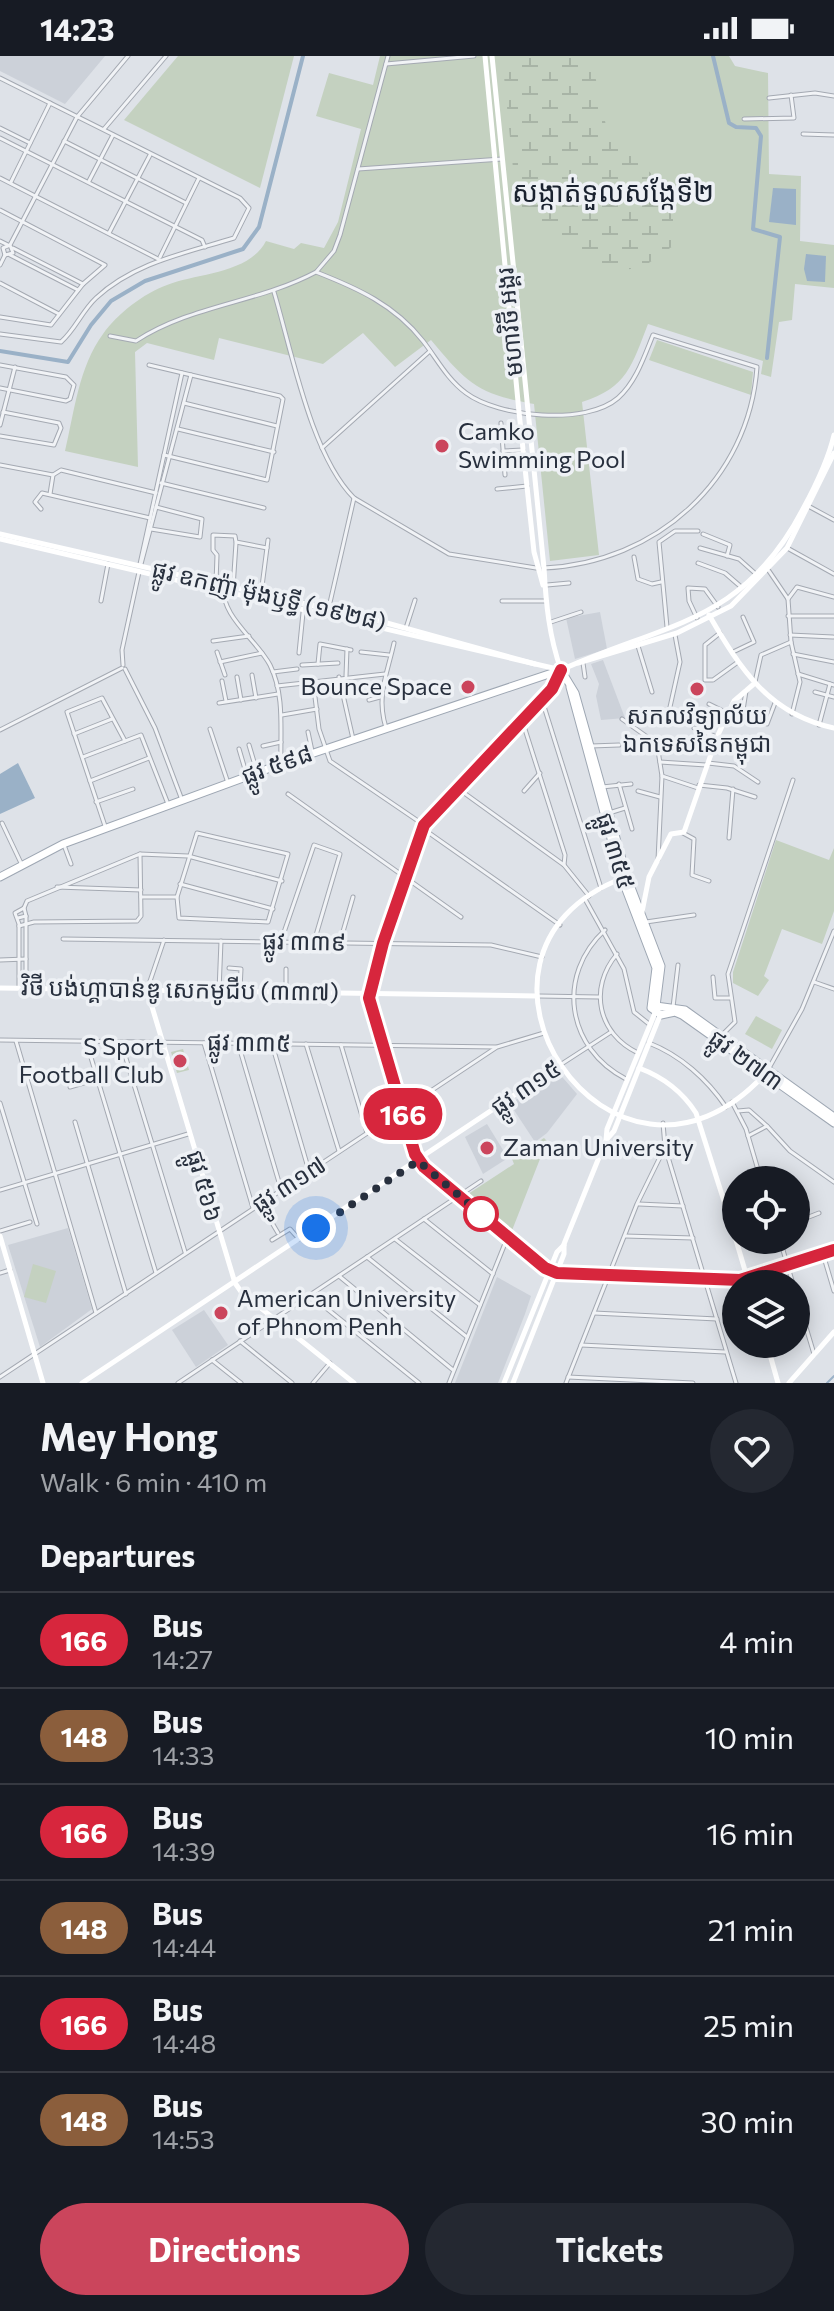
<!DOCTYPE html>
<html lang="en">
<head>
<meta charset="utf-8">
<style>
  body { margin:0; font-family:Commissioner,"Noto Sans Khmer",sans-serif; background:#242831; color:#f1f3f6; height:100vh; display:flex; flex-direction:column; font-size:30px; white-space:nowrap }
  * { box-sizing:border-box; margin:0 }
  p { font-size:26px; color:#9ea1a6 }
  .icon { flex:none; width:44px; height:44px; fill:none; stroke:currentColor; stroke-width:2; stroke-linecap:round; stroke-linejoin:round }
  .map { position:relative; height:1327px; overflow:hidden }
  .sheet { display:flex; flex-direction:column; background:#171b24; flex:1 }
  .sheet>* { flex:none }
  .badge { padding:0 16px; border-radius:26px; font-size:28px; line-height:52px }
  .buttons { position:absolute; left:722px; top:1110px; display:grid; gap:16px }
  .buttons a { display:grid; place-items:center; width:88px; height:88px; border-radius:50%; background:#171b24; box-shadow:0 4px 20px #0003; font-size:40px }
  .you { position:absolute; width:40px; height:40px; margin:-20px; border:6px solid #fff; border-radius:50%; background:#1a73e8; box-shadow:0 0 0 12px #1a73e833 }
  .map>.badge { position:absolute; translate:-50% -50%; box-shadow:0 0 0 4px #fff }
  h2 { padding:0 40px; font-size:30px; line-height:72px }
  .round { display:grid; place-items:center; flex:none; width:84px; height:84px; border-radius:42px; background:#242831 }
  .headline { display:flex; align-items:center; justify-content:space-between; height:136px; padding:0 40px }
  h1 { font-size:38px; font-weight:700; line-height:60px }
  .action { display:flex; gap:16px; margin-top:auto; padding:16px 40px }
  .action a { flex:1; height:92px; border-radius:48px; background:#cb455c; color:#fff; font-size:32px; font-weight:700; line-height:92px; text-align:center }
  .action a+a { background:#242831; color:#f1f3f6 }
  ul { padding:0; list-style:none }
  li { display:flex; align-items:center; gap:24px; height:96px; padding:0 40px; border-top:2px solid #363941 }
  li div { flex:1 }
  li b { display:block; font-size:30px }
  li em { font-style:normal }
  li .badge { min-width:88px; font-weight:700; text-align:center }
  .status { display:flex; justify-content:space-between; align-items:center; height:56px; padding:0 40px; background:#171b24; direction:ltr }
  .status svg { height:22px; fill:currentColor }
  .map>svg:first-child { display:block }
  .built { fill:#ccd1d9 }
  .grass { fill:#c4d1c0 }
  .wetland { fill:url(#wetland-marsh) }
  .water { fill:#9ab1c7 }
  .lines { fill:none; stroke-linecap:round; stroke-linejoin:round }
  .stream { stroke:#9ab1c7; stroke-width:2 }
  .canal { stroke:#9ab1c7; stroke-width:4 }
  .street-casing { stroke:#a4a9b2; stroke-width:5 }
  .primary-casing { stroke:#9ea7b3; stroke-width:9 }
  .street { stroke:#f1f3f6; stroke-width:3 }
  .secondary { stroke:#fff; stroke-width:5 }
  .primary { stroke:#fff; stroke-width:7 }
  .line-casing { stroke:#fff; stroke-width:18 }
  .line { stroke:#d7263d; stroke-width:12 }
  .walk { stroke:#28303e; stroke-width:8; stroke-dasharray:0 14.4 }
  .poi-dot { fill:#cb455c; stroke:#eef1f5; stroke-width:3 }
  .stop-dot { fill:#fff; stroke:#d7263d; stroke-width:4 }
  .labels { text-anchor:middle; stroke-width:7; stroke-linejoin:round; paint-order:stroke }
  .street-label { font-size:24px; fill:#28303e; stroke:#eef1f5 }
  .poi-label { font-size:24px; fill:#28303e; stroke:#eef1f5; text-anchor:start }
  .quarter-label { font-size:28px; fill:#1a222f; stroke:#eef1f5 }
</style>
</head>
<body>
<div class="status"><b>14:23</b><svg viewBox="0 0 49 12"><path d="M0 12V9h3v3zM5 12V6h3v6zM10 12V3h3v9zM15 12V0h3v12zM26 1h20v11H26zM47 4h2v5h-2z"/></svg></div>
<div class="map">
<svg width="834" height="1327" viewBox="0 0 834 1327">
  <defs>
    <pattern id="wetland-marsh" width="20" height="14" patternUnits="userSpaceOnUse" patternTransform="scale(2)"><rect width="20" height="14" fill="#c4d1c0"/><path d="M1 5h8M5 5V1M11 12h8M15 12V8" fill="none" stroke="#a8b4a6"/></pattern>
  </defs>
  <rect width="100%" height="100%" fill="#dee2e8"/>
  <!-- built -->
  <g class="built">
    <polygon points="0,0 105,0 65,48 0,15"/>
    <polygon points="600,556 607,593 575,603 566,562"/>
    <polygon points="603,604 625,662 601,664 596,640 599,628 591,608"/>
    <polygon points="557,1015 577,1038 547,1077 535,1086 510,1048"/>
    <polygon points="487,1068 508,1102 483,1118 465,1081"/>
    <polygon points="68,1172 92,1253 40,1291 8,1189"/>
    <polygon points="497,1221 531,1240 525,1258 498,1327 455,1327"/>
    <polygon points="204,1254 228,1289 196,1311 172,1274"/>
  </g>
  <!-- grass -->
  <g class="grass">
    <polygon points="178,0 294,0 260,132 124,64"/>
    <path d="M380,0H729L735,10L768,17L769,118L801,120L800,185L834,189V232L795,228L792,264L779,266L771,321L761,318L763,305L648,268C632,309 627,332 582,346L599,499L550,505L534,348C477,338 467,327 431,284L395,311L363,277L323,308L219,282L214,304L147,287L135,296L138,411L65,395C74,357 79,310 103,278C118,257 143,238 167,229C197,217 249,218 266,185L294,193L301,187L324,192L338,166L361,73L316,60L329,17L373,29Z"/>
    <polygon points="657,284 753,316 751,339 649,304"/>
    <polygon points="776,784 829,804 834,792 834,855 822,888 782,873 764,920 769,924 758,940 733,927 733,916"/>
    <polygon points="756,960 782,974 772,993 745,978"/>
    <polygon points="183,993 189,1014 177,1017 171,996"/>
    <polygon points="544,1082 547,1085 511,1177 465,1140 514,1108 512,1103"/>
    <polygon points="33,1208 56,1215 46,1247 24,1241"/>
  </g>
  <!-- wetland -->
  <polygon class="wetland" points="502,0 581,0 594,15 607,74 673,139 673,190 646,209 602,220 532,166 516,143"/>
  <!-- water -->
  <g class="water">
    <polygon points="773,132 796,133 796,169 769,166"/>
    <polygon points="806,198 826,200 825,226 807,225 804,213"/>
    <polygon points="18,707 35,742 0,758 0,718"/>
  </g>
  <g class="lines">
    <!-- stream -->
    <polyline class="stream" points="827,1327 834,1320"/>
    <!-- canal -->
    <g class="canal">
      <polyline points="713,0 729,67 736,71 756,72 761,80 753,173 780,181 767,302"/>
      <polyline points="0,295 68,306 91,269 111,245 145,225 243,193 259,171 303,0"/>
    </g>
    <!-- street casing -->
    <g class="street-casing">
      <g id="street">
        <polyline points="386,8 474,0"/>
        <path d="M0,22L240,142L249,152L234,182C186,197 135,206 96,242C82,255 75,274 61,286L0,278"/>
        <polyline points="769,42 815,37 834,40"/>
        <polyline points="744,63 794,62 791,39"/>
        <polyline points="0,72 30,87"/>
        <polyline points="104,73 166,0"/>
        <polyline points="803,78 834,79"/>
        <polyline points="0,82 202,184 205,191"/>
        <polyline points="64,85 186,147"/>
        <polyline points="358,113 502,103"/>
        <polyline points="0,122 160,204"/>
        <polyline points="89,125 113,79"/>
        <polyline points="11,126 50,47"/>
        <polyline points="0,154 105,209 83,228 51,269 0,261"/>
        <polyline points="109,177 150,99"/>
        <polyline points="0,185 8,189"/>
        <polyline points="10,189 13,197 5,199 3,192 10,189 77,61 128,0"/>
        <polyline points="13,192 83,228"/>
        <polyline points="10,199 78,234"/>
        <polyline points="160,201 199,122"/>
        <polyline points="0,209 5,199"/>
        <polyline points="317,215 334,195 340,179 388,0"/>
        <polyline points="0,227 59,258"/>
        <path d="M274,236C292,296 311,399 354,442L449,498L536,512"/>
        <path d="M110,280L136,285C191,249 258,247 316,216C357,232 395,249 423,285C437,303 447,323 466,337C498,361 586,370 618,342C636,326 644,301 653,279L757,311C749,424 656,507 544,512"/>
        <polyline points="0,309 66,321 74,329 70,343 66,345 0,332"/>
        <polyline points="149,309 280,340 283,343 267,424 164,399"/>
        <polyline points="184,347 277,370"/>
        <polyline points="501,367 505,419"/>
        <polyline points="0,369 15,311"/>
        <polyline points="178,373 274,396"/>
        <polyline points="0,380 54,389 61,372 59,367 3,356"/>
        <polyline points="322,392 430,295"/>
        <polyline points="503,395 523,394"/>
        <polyline points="504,399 523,397"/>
        <polyline points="0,409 53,419 61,414 156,437"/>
        <polyline points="161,427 264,452"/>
        <polyline points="497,433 527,430"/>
        <polyline points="50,438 53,419"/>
        <polyline points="810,451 834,464"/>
        <polyline points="41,453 35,446 42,437 150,462"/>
        <polyline points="151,473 200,481 202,463 156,451"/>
        <polyline points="703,478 730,489 727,500"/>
        <polyline points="700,492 739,503 757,519"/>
        <polyline points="789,493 834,518"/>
        <polyline points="634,501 638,523 652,528 661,526"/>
        <polyline points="698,507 725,517 740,530"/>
        <polyline points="140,508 182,317"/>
        <polyline points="141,508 191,319"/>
        <polyline points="769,515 788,543 791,586 800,626 792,658"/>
        <polyline points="216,527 217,499 213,494 213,479 235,480 236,486 267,492"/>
        <path d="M224,529C219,559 257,584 270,609C285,639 280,675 281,708"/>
        <polyline points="547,529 569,527"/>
        <polyline points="233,532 236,487"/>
        <polyline points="261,538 268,484"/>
        <polyline points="788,543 797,531 834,541"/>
        <polyline points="101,545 108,508"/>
        <polyline points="502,545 545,545"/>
        <polyline points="329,551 354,442"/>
        <polyline points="788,560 834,560"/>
        <polyline points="697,562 689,545 688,532 705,533 718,551"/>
        <polyline points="551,566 581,556"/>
        <polyline points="667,571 659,486 675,475 698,475"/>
        <polyline points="406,572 415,544"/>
        <polyline points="720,577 705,589 705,624 713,624 738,606"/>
        <polyline points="790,579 833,581"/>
        <polyline points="213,585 249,580"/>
        <polyline points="638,590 652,636"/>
        <polyline points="217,596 225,619"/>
        <polyline points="361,596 389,599"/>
        <polyline points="733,596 754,586 743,561"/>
        <polyline points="299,597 304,547"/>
        <polyline points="793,598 834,606"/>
        <polyline points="220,606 262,597"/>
        <polyline points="583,607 585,621"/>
        <polyline points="318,608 320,588 351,594"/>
        <polyline points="123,609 122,594 139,516"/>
        <polyline points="302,609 338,607"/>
        <polyline points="125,613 155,672 182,744"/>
        <polyline points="273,616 297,613"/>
        <polyline points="798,618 834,629"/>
        <polyline points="252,619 256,642"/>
        <polyline points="346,620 347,593"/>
        <polyline points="237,621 241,644"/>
        <polyline points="339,621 353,683"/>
        <polyline points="222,625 226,645"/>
        <polyline points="313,625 319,673 330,705 424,769"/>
        <polyline points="755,626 761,599 791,586"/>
        <polyline points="277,630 385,618"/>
        <polyline points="815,636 834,641"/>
        <polyline points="369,644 380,641"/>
        <polyline points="542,644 601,832"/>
        <polyline points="219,647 278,638"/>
        <polyline points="709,648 727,657"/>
        <polyline points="743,654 746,635"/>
        <polyline points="282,659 317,653"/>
        <polyline points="668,660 680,606 675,579"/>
        <polyline points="622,663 657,688 662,720 658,804"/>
        <polyline points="523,667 565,799 564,809"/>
        <polyline points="767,668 775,647"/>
        <polyline points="819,669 830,628"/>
        <path d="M386,672C376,639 387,619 394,587"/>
        <polyline points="694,672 717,681"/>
        <polyline points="210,673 228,727"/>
        <polyline points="0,674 122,612"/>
        <polyline points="308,676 312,695"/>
        <polyline points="74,678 112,663"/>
        <polyline points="249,689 257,716"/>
        <polyline points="263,690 281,686"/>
        <polyline points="591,690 619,689"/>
        <polyline points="239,693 247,720"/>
        <polyline points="83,701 141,679 168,748"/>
        <polyline points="660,706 706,709"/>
        <polyline points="708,707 734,710 758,726"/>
        <polyline points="662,720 698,732"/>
        <polyline points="90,725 149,702"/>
        <polyline points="619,728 632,773"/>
        <polyline points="699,729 727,732 755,741"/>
        <polyline points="602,731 631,728"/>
        <polyline points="460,734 564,809 589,840"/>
        <polyline points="524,735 540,717"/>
        <polyline points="638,735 660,741"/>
        <polyline points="288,738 461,861"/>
        <polyline points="96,746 133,733"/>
        <polyline points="609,757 625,752"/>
        <polyline points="2,767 21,807"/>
        <polyline points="105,770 67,656 102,642 125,685"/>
        <polyline points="422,772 560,869"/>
        <polygon points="197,777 288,798 268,866 179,862 177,841"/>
        <polyline points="683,777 694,783 692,819 709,825"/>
        <polyline points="729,782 733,733"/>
        <polyline points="64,789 71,808"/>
        <polyline points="180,828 273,853"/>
        <polyline points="57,831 141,834"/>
        <polyline points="141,841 177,841"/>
        <polyline points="585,843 624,913 634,956 649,968"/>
        <polyline points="24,852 27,845 140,798 188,800 282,825"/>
        <polyline points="18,862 26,860 24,852 15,857 19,868 19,932"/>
        <polyline points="646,866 694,859"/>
        <polyline points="19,870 34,866 137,865 141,860 140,798"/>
        <path d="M605,874C556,919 566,992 626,1023"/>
        <polyline points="63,883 491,889 542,901"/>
        <polyline points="281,885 314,789 340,798 314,886"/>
        <polyline points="340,886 353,841"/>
        <path d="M617,898C588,932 598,978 638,997"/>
        <polyline points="0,904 26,903"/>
        <polyline points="229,912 241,913 240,933"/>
        <polyline points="286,913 286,936"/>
        <polyline points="713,921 715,942 730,942"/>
        <polyline points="814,926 834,933"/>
        <polyline points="26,932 26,860"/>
        <polyline points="147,934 164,884"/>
        <polyline points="219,935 221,885"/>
        <polyline points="539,940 599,941"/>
        <polyline points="673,951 678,909"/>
        <polyline points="721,980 735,966 728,918 793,724"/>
        <polyline points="0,984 496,991"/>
        <polyline points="16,985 96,1257"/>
        <polyline points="86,985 156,1217"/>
        <polyline points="121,986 185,1196"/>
        <polyline points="204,987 253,1152"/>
        <polyline points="238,987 281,1133"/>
        <path d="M649,987C680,999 707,1023 726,1051"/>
        <polyline points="272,988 309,1115"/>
        <polyline points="306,988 339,1095"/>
        <polyline points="341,989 367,1077"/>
        <polyline points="560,1009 611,976"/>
        <polyline points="769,1012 802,953 834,875"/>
        <polyline points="70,1031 97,1023"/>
        <polyline points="732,1046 746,1073 761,1124"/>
        <polyline points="0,1047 37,1168"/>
        <polyline points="738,1055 749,1054 767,1070"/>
        <polyline points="75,1066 126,1238"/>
        <polyline points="663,1067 665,1091 736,1327"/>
        <polyline points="748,1080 767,1070 790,1095 834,1126"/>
        <polyline points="0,1134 188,1078"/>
        <polyline points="639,1148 683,1150"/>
        <polyline points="268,1160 278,1177"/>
        <polyline points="424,1163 493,1218"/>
        <polyline points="796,1166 819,1157"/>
        <polyline points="0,1175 30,1166"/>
        <polyline points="625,1180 693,1182"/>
        <polyline points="395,1183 480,1249"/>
        <polyline points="272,1184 290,1173 299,1183"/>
        <polyline points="780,1184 793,1228"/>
        <polyline points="823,1198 834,1235"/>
        <polyline points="367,1201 467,1281"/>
        <polyline points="0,1217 10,1214"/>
        <polyline points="557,1217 740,1224 834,1194"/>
        <polyline points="339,1220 453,1314"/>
        <polyline points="796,1238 814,1298"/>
        <polyline points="310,1239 419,1327"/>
        <polyline points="594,1257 717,1263"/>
        <polyline points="240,1285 292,1327"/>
        <polyline points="581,1289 725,1296"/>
        <polyline points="212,1304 241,1327"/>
        <polyline points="0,1321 497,991 544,977"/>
        <polyline points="568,1321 693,1327"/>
        <polyline points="178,1327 481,1125"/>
        <polyline points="313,1327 330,1307"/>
        <polyline points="449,1327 508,1180"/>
        <polyline points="566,1327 637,1148 665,1091"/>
      </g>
    </g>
    <!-- primary casing -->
    <g class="primary-casing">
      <g id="primary">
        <polyline points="570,631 622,823 656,912 651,952 661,959 675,956 682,959 834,1067"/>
        <polyline points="0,821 63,788 281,708 561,614 575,637 627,821 661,910 656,950 685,954 834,1061"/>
      </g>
    </g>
    <!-- street -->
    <use href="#street" class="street"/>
    <!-- secondary -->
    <g class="secondary">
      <polyline points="485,0 519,356 534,496 543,529"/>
      <path d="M492,0L544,512C546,548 549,580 561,614"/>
      <polyline points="0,478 376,564 535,608"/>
      <polyline points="0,483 557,613"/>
      <path d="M709,559C741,614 769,658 834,672"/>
      <polyline points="578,607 677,577 731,550 787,492 834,397"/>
      <path d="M561,614C667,566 743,568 803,453C816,429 828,405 834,379"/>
      <path d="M623,822C424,898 612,1184 765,1018"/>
      <polyline points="642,856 649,821 671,778 684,776 717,681 734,645 755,627"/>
      <polyline points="0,932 537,940"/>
      <polyline points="147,934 235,1227 242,1237 354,1327"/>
      <path d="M639,1012C663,1021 682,1035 696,1057L736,1183"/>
      <polyline points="607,1083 614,1075 661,957"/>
      <polyline points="0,1180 43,1327"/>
      <polyline points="736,1184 749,1228"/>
      <polyline points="557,1217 545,1212 418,1105 381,989 369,937 424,769 552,633 561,615"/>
      <polyline points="767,1288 778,1327"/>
      <polyline points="82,1327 558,1010"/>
      <polyline points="504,1327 557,1196 564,1189"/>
      <polyline points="513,1327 564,1198 564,1188 606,1084 607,1073 657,952"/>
      <polyline points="789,1327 834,1276"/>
    </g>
    <!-- primary -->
    <use href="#primary" class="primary"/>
  </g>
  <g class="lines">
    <!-- line casing -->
    <g class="line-casing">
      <polyline id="line" points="561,614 552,633 424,769 383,887 369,942 415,1098 424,1111 545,1212 557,1217 740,1224 834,1194"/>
    </g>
    <!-- line -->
    <use href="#line" class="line"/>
    <!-- walk -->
    <polyline class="walk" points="316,1172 418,1105 481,1158"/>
  </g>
  <!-- markers -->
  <g class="poi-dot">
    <circle cx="442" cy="390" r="8"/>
    <circle cx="468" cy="631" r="8"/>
    <circle cx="697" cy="633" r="8"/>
    <circle cx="180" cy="1005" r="8"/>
    <circle cx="487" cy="1092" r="8"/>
    <circle cx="221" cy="1257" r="8"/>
  </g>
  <circle class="stop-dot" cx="481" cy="1158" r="16"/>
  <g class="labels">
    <!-- street labels -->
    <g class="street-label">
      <text transform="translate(510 266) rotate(-95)" y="8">មហាវិថី អង្គរ</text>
      <text transform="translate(269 540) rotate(13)" y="8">ផ្លូវ ឧកញ៉ា ម៉ុងឫទ្ធី (១៩២៨)</text>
      <text transform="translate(277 709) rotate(-20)" y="8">ផ្លូវ ៥៩៨</text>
      <text transform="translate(615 795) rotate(73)" y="8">ផ្លូវ ៣៥៥</text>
      <text transform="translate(304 886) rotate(1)" y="8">ផ្លូវ ៣៣៩</text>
      <text transform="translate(180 934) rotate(1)" y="8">វិថី បង់ហ្គាបាន់ឌូ សេកមូជីប (៣៣៧)</text>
      <text transform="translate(249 987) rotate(1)" y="8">ផ្លូវ ៣៣៥</text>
      <text transform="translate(746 1004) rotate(36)" y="8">ផ្លូវ ២៧៣</text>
      <text transform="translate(526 1032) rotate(-34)" y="8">ផ្លូវ ៣១៥</text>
      <text transform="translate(289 1129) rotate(-33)" y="8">ផ្លូវ ៣១៧</text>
      <text transform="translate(204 1130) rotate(74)" y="8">ផ្លូវ ៥៦៦</text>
    </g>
    <!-- poi labels -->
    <g class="poi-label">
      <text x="458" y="384">Camko<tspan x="458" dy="28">Swimming Pool</tspan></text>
      <text x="452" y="639" text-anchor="end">Bounce Space</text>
      <text x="697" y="668" text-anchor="middle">សកលវិទ្យាល័យ<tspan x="697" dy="28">ឯកទេសនៃកម្ពុជា</tspan></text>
      <text x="164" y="999" text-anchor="end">S Sport<tspan x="164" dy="28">Football Club</tspan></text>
      <text x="503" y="1100">Zaman University</text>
      <text x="237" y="1251">American University<tspan x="237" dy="28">of Phnom Penh</tspan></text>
    </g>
    <!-- quarter labels -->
    <g class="quarter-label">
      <text x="613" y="146">សង្កាត់ទួលសង្កែទី២</text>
    </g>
  </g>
</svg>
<div class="buttons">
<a><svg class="icon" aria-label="locate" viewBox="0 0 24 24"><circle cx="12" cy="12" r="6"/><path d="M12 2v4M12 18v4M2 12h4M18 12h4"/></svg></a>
<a><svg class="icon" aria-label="layers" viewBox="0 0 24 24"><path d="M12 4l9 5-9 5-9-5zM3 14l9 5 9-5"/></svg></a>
</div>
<div class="you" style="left:316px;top:1172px"></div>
<b class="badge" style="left:403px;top:1058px;background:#d7263d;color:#fff">166</b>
</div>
<section class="sheet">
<div class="headline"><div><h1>Mey Hong</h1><p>Walk · 6 min · 410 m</p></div><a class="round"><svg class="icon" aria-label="heart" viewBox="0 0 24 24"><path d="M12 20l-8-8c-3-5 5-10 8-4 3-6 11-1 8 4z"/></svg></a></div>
<h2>Departures</h2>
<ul>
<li><span class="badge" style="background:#d7263d;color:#fff">166</span><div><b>Bus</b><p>14:27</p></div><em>4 min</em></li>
<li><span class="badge" style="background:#8b5e3c;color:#fff">148</span><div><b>Bus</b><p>14:33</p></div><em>10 min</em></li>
<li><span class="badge" style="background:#d7263d;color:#fff">166</span><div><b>Bus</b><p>14:39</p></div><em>16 min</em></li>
<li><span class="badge" style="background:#8b5e3c;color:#fff">148</span><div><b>Bus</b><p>14:44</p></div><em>21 min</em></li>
<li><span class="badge" style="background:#d7263d;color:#fff">166</span><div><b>Bus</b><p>14:48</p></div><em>25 min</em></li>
<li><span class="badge" style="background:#8b5e3c;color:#fff">148</span><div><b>Bus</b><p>14:53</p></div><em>30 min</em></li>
</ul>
<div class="action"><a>Directions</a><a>Tickets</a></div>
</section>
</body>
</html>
